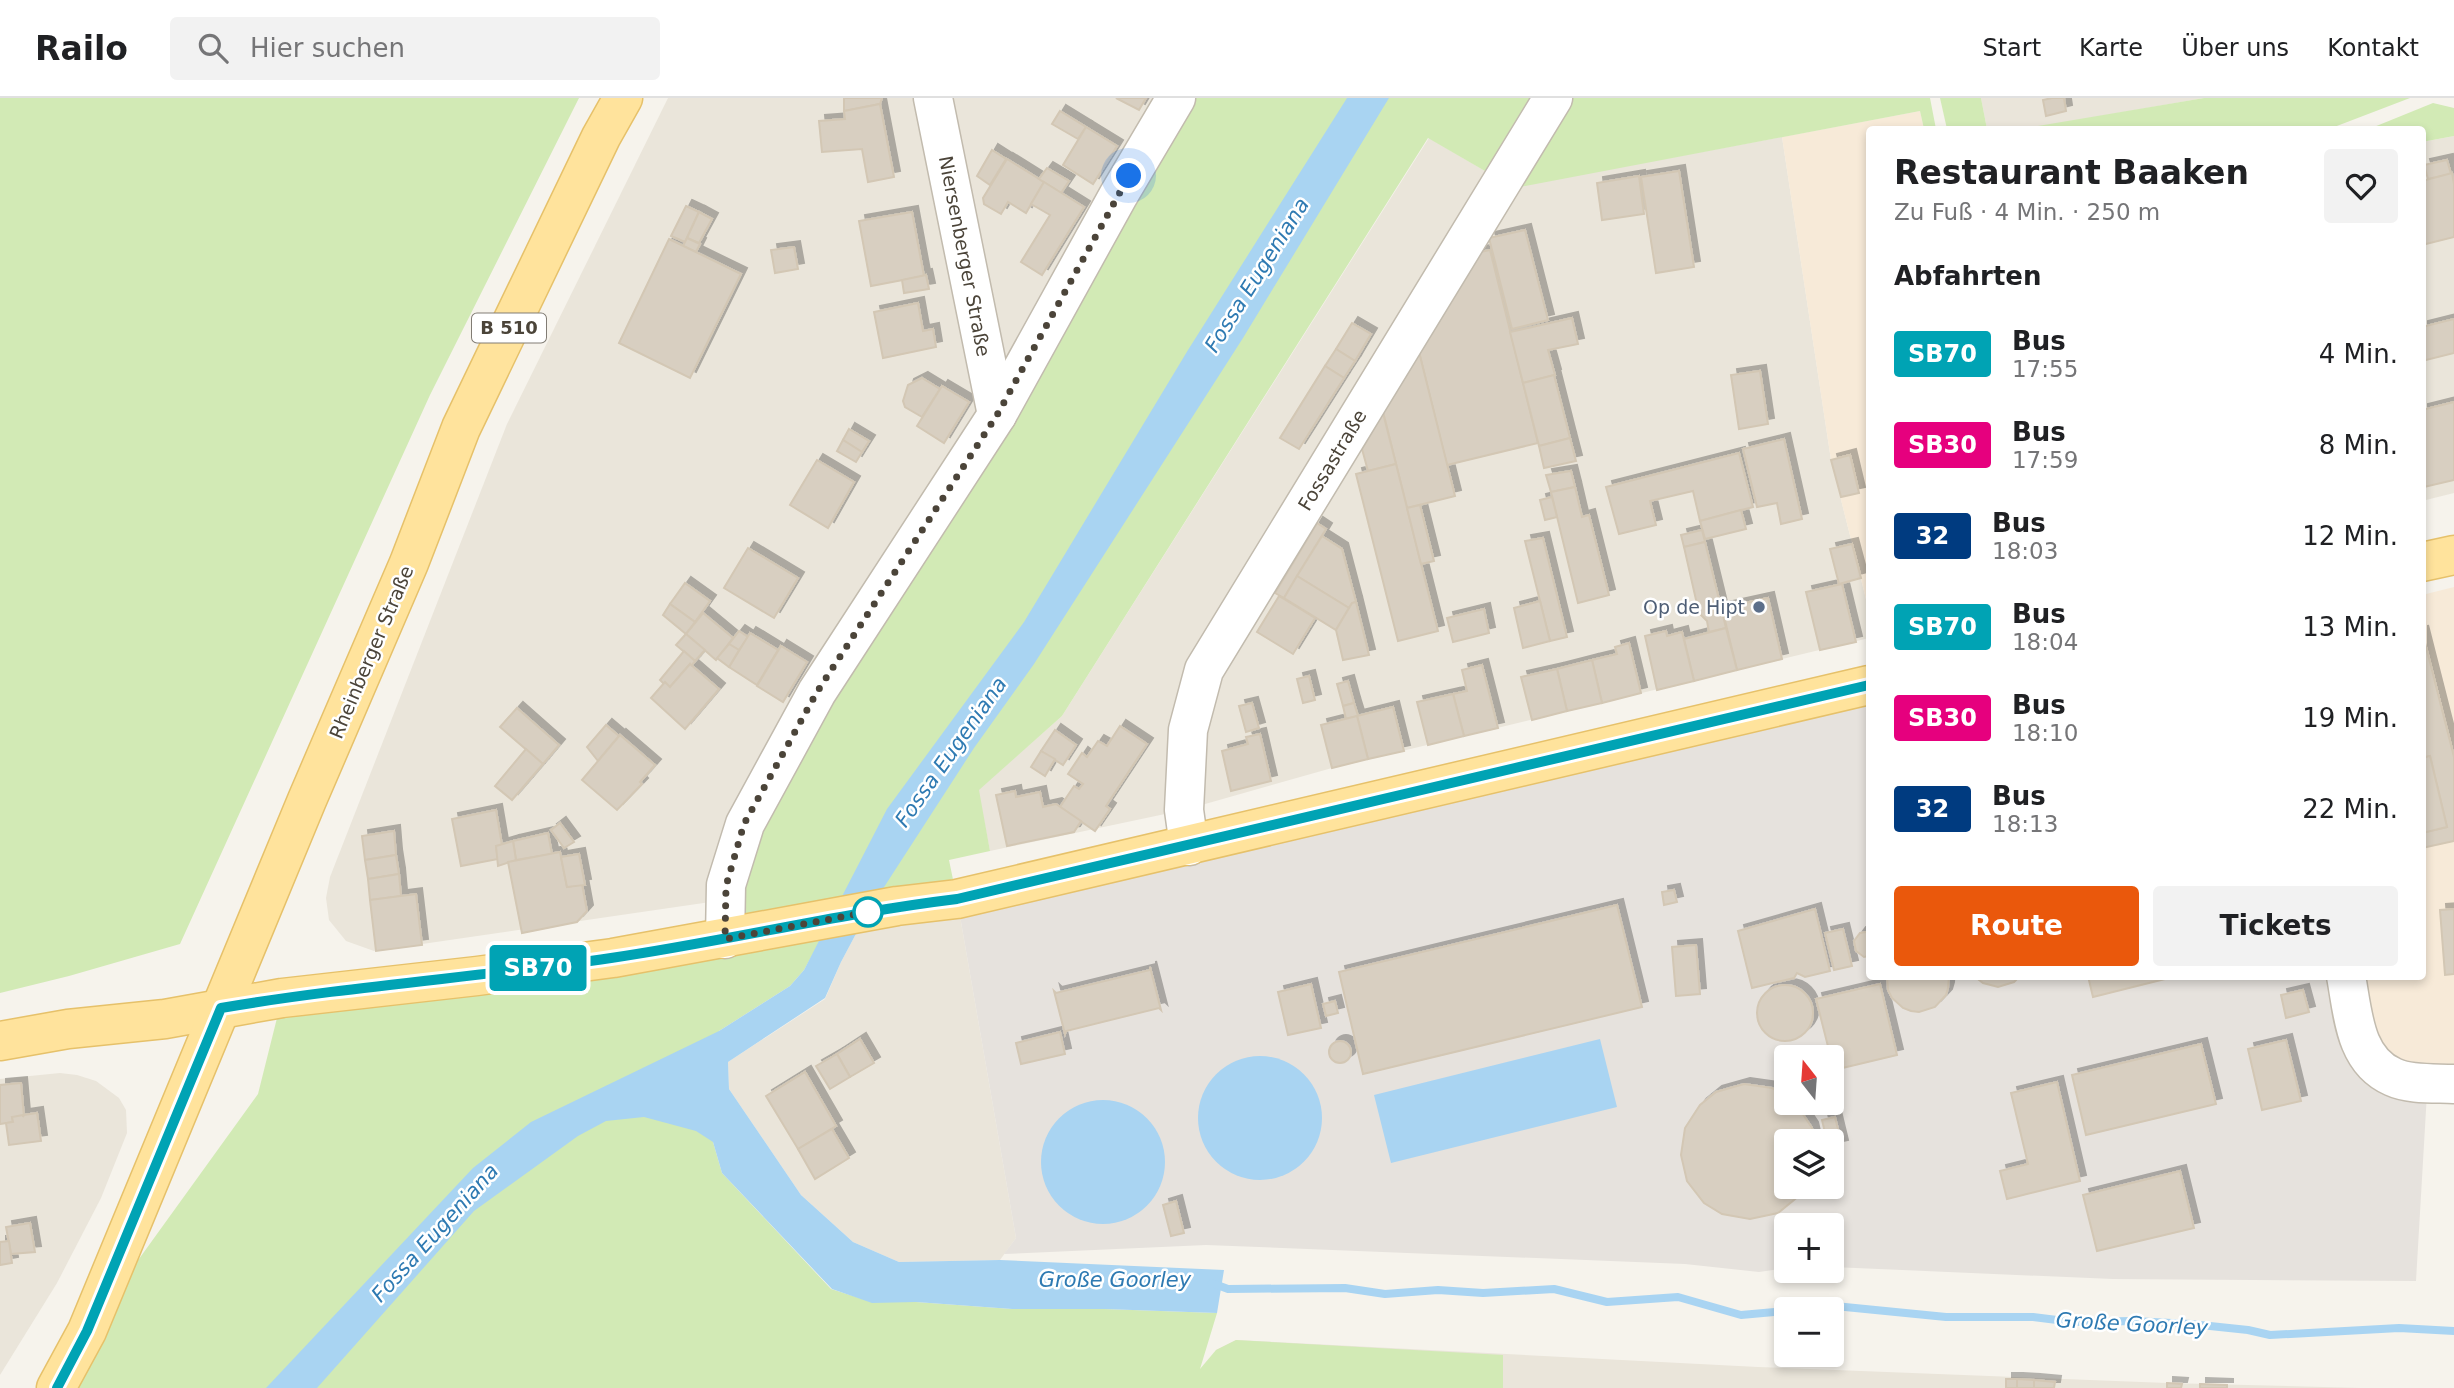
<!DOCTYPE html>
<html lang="de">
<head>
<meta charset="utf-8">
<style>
  body { margin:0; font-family:"DejaVu Sans",sans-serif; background:#f2f2f2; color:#202124; height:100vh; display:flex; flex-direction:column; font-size:26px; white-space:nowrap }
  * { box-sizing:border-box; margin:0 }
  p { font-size:23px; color:#757577 }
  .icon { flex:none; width:38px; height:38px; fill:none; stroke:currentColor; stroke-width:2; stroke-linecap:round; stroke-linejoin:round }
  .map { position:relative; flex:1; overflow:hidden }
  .details { position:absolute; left:1866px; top:28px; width:560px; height:854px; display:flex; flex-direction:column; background:#fff; border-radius:7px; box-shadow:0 4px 10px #0003 }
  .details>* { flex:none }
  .badge { padding:0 14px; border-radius:5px; font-size:24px; line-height:46px }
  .needle { width:46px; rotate:343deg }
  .fabs { position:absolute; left:1774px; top:947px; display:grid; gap:14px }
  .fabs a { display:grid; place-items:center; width:70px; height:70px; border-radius:7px; background:#fff; box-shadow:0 4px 10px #0003; font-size:35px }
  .you { position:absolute; width:35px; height:35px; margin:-18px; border:5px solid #fff; border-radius:50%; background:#1a73e8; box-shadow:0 0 0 10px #1a73e833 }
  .map>.badge { position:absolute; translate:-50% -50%; box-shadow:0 0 0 4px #fff }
  h2 { padding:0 28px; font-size:26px; line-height:63px }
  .round { display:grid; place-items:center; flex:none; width:74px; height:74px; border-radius:7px; background:#f2f2f2 }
  .head { display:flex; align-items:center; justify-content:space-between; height:119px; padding:0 28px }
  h1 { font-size:33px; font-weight:700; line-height:52px }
  .cta { display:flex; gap:14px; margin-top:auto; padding:14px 28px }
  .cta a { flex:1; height:80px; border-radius:7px; background:#ea580c; color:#fff; font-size:28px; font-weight:700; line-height:80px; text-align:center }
  .cta a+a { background:#f2f2f2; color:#202124 }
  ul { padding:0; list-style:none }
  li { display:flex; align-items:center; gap:21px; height:91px; padding:0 28px }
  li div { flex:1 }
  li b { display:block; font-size:26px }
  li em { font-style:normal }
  li .badge { min-width:77px; font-weight:700; text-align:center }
  header { display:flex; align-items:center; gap:42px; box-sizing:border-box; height:98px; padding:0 35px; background:#fff; border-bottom:2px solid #e0e0e0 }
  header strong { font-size:33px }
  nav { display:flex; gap:38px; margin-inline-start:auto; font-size:24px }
  .search { width:490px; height:63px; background:#f2f2f2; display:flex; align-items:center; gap:18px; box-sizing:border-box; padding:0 24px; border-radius:7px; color:#757577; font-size:26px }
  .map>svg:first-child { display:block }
  .residential { fill:#eae5da }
  .commercial { fill:#f7ead8 }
  .industrial { fill:#e6e2dd; fill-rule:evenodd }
  .green { fill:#d2eab5 }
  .water { fill:#a9d4f2 }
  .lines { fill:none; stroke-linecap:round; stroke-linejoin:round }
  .stream { stroke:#a9d4f2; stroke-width:8 }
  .building { fill:#d8cfc1; stroke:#d3c7b4; stroke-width:2; filter:url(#shadow) }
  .minor-casing { stroke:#c2bbae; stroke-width:41 }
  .major-casing { stroke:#e6c16a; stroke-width:41 }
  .minor { stroke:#fff; stroke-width:38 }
  .major { stroke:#ffe39c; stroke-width:38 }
  .line-casing { stroke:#fff; stroke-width:16 }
  .line { stroke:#00a3b4; stroke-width:10 }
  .walk { stroke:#4b4439; stroke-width:7; stroke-dasharray:0 12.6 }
  .service-dot { fill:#5c6f8a; stroke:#fff; stroke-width:2.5 }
  .stop-dot { fill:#fff; stroke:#00a3b4; stroke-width:3.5 }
  .labels { text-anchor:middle; stroke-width:5; stroke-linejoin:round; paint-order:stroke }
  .shield { fill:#fff; stroke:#817c74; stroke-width:2 }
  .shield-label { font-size:18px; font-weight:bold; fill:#4b4439 }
  .street-label { font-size:19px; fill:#4b4439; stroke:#fff }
  .service-label { font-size:19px; fill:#4e5e75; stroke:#fff; text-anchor:end }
  .water-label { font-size:21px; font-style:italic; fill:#2e7ab2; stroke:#fff }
</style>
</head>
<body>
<header>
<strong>Railo</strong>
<div class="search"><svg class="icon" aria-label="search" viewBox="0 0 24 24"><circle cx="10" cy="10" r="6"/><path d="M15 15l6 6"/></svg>Hier suchen</div>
<nav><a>Start</a><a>Karte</a><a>Über uns</a><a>Kontakt</a></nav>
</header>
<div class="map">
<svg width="2454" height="1290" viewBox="0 0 2454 1290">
  <defs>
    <filter id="shadow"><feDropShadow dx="6" dy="-6" stdDeviation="0" flood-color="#0004"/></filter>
  </defs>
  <rect width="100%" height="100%" fill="#f6f3ec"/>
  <!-- residential -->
  <g class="residential">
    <polygon points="668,0 1176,0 731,801 374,853 346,843 329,822 326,800 330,779 507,326"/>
    <polygon points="1981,0 2204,0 2020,32 1987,31"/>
    <polygon points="2454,38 2454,395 2422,403 2422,44"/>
    <polygon points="1782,39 1831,362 1869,513 1869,540 1332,670 1184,712 990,753 978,692 1062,618 1429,40 1497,80 1520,88"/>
    <polygon points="957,801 1016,1140 1000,1162 899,1164 853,1144 801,1097 729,991 728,964 825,901 841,864 866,817"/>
    <polygon points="60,975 77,977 96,983 119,1000 126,1012 127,1035 101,1100 57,1185 0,1277 0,981"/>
    <polygon points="1236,1242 1758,1269 2167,1285 2361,1290 1206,1290 1216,1252"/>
  </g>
  <!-- commercial -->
  <g class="commercial">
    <polygon points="1920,13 1924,31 1869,32 1869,513 1831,362 1782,39"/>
    <polygon points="2454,489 2454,971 2399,966 2372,942 2359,879 2422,878 2422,497"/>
  </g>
  <!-- industrial -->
  <path class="industrial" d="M1869,596V878L2347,879L2366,949L2427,995L2416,1183L2113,1181L1832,1169V1127H1787V1170L1759,1174L1685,1166L1206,1147L1004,1156L1016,1140L957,801ZM1787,959H1832V1004H1787ZM1787,1043H1832V1088H1787Z"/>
  <!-- green -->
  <g class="green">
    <polygon points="0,0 579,0 430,297 180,846 69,878 0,895"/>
    <polygon points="1176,0 1545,0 1497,80 1428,40 1062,618 979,692 990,753 949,762 957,801 831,823 804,872 790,888 719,933 713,1044 722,1075 831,1191 872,1204 916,1204 1012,1211 1104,1211 1217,1215 1200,1271 1216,1252 1236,1242 1503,1257 1503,1290 56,1290 87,1233 258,996 282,900 725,841 745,726"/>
    <polygon points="1571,0 1930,0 1936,31 1924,31 1920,13 1520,89"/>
    <polygon points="1940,0 1981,0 1987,31 1947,31"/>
    <polygon points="2204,0 2410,0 2329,31 2020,31"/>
    <polygon points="2433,5 2454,10 2454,38 2422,44 2422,32 2369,31"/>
  </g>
  <!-- water -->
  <g class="water">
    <polygon points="1347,0 1389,0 1243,240 1034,566 974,650 866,817 841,864 825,900 728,964 729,991 801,1097 853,1144 899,1164 1000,1162 1224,1172 1217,1215 1104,1211 1012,1211 916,1204 872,1205 832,1191 722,1075 713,1044 696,1033 644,1019 606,1023 578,1038 474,1113 317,1290 266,1290 473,1070 531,1024 719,933 790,888 804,872 887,711 1024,524 1188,252"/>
    <polygon points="1600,941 1617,1009 1391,1065 1374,997"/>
    <circle cx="1260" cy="1020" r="62"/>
    <circle cx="1103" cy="1064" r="62"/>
  </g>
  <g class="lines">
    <!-- stream -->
    <g class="stream">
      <polyline points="1212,1185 1228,1191 1345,1190 1385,1196 1438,1192 1483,1195 1554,1191 1607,1204 1678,1199 1741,1217 1787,1213"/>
      <polyline points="1810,1211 1835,1208 1946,1219 2033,1219 2073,1224 2134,1223 2191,1226 2248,1232 2270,1237 2399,1230 2454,1233"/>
    </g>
  </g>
  <!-- building -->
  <g class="building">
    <polygon points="844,0 882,0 880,6 844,13"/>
    <polygon points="1116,0 1146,0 1139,12"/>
    <polygon points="2052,0 2064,0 2066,13 2046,18 2043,2"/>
    <polygon points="880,6 894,79 868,84 862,51 822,54 819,23 845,21 844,13"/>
    <polygon points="1060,13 1086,29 1078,41 1052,26"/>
    <polygon points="1086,29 1117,48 1093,86 1063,67"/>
    <polygon points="992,52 1006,61 990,87 977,78"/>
    <polygon points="1007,61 1044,84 1026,115 1008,104 1001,116 984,106 983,100"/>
    <polygon points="2447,62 2451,76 2428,81 2424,67"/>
    <polygon points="1047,70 1069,83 1061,95 1039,81"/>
    <polygon points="1679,73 1694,169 1656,175 1641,79"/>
    <polygon points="2452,75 2454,86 2454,139 2422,147 2422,83"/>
    <polygon points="1639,78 1644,116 1602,122 1597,85"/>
    <polygon points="1044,84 1084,109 1042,177 1021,164 1050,117 1031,106"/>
    <polygon points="686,108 699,114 685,144 671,138"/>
    <polygon points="699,114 712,121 699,145 687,140"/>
    <polygon points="912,114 924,178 871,188 859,123"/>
    <polygon points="1525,132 1548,222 1512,231 1489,140"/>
    <polygon points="687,140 700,146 696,154 683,148"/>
    <polygon points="669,141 741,176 690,280 619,245"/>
    <polygon points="794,149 798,171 775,175 771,152"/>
    <polygon points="1490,152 1538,345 1447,367 1419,254 1480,154"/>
    <polygon points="926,177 929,191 904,195 902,182"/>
    <polygon points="918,205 923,233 933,231 936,249 883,260 874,214"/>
    <polygon points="1572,220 1578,246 1548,252 1555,277 1523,285 1510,234"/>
    <polygon points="2454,221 2454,255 2422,263 2422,229"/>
    <polygon points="1352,225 1371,236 1355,263 1336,251"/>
    <polygon points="1336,251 1355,263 1344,280 1325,268"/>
    <polygon points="1419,254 1455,398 1407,410 1383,314"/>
    <polygon points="1325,268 1344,280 1299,351 1280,340"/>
    <polygon points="1760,273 1768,326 1739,331 1731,277"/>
    <polygon points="1554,277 1570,340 1539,348 1523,285"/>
    <polygon points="922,280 940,291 922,319 905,309 903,303 908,287"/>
    <polygon points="942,288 969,304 944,345 917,328"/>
    <polygon points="2454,304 2454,382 2424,389 2422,312"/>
    <polygon points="1383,315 1396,366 1368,373 1362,351"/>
    <polygon points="849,331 869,343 862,354 843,342"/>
    <polygon points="1570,340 1576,363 1544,370 1539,348"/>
    <polygon points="1784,341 1802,421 1781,426 1777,405 1757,409 1743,351"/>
    <polygon points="843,342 862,354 856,364 837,353"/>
    <polygon points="1739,355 1753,409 1700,423 1693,393 1650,403 1656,427 1619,436 1606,389"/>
    <polygon points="1850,357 1859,395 1841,399 1831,362"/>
    <polygon points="817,362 854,384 828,430 790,407"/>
    <polygon points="1396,366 1438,533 1398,543 1356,376"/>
    <polygon points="1571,373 1575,389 1551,394 1546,377"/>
    <polygon points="1575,389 1582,419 1589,417 1609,497 1578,505 1551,394"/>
    <polygon points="1552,399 1557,419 1545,422 1540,402"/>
    <polygon points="1420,407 1434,463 1421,466 1407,410"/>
    <polygon points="1741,412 1746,431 1705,441 1700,423"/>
    <polygon points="1317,425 1326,431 1284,500 1275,495"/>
    <polygon points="1702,432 1705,444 1684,449 1681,437"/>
    <polygon points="1322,438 1342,451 1356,504 1352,505 1349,510 1297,478"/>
    <polygon points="1543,440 1567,539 1550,543 1525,443"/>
    <polygon points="1705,444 1726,530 1709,534 1707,523 1699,515 1684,449"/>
    <polygon points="1852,446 1861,480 1839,486 1830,451"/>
    <polygon points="748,450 798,480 774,520 724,490"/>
    <polygon points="1297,478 1349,510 1336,532 1284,500"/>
    <polygon points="685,485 710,503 695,524 670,506"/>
    <polygon points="1842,486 1856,544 1820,552 1806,494"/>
    <polygon points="1279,498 1315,520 1293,556 1257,534"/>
    <polygon points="1768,500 1782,561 1737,572 1722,510"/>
    <polygon points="1540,503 1550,543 1523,550 1514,510"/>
    <polygon points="1356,504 1369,557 1343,562 1336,532 1352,505"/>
    <polygon points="670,506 695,524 686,536 663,517"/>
    <polygon points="1484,511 1489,535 1453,544 1447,520"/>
    <polygon points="703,515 733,540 716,562 686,536"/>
    <polygon points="1726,530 1737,572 1694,583 1684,541"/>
    <polygon points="739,533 748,539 739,552 729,546"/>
    <polygon points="1666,533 1667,538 1682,534 1694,583 1657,592 1645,538"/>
    <polygon points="2422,533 2454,659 2454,743 2422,750 2422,735 2447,729 2430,658 2422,660"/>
    <polygon points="750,535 778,552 757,587 729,569"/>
    <polygon points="686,536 705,552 695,563 676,547"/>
    <polygon points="1629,545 1641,595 1602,605 1592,562 1617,556 1615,549"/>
    <polygon points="729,546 739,552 729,569 717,560"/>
    <polygon points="781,548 807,564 783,604 757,588"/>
    <polygon points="684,553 695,563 691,568 690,566 670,589 664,586 660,582"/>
    <polygon points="1592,562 1602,605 1567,613 1557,571"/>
    <polygon points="690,566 719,591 685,631 651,600 665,584 670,589"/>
    <polygon points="1482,567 1498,630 1464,638 1453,596 1467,593 1462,572"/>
    <polygon points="1557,571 1567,613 1532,622 1521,579"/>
    <polygon points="1309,578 1315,602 1303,605 1297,581"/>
    <polygon points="1348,583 1354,605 1343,608 1337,586"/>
    <polygon points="1453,596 1464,638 1428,647 1417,604"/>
    <polygon points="1252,605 1259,630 1246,634 1239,608"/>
    <polygon points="1354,605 1358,618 1346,621 1343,608"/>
    <polygon points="1393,609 1404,653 1368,661 1357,618"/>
    <polygon points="517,610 559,647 543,666 500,629"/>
    <polygon points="1357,618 1368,661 1332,670 1321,627"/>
    <polygon points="606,627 619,638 598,663 587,649"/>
    <polygon points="1120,628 1147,646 1106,708 1110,711 1095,733 1060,709 1074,688 1079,691 1083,686 1068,676 1082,655 1087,659 1098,643 1107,648"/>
    <polygon points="1055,632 1076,647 1063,667 1041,653"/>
    <polygon points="1260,636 1271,683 1231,693 1222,653 1248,646 1246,639"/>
    <polygon points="620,637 655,667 640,684 642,686 617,712 582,682"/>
    <polygon points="526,651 543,666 512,702 495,688"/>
    <polygon points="1041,653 1055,661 1045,678 1031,669"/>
    <polygon points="2430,658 2447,729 2422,735 2422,660"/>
    <polygon points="1015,693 1016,699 1040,694 1043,709 1056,706 1081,723 1074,734 1007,748 996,697"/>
    <polygon points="496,712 502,747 496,748 498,761 461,768 452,721"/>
    <polygon points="560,725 574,744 564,750 551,732"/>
    <polygon points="394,733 396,757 365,762 362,738"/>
    <polygon points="548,735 552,756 516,762 513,743"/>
    <polygon points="513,743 516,762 498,768 496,748"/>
    <polygon points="560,754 567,789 582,786 587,813 577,824 522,835 508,764"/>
    <polygon points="579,756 585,787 567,789 561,759"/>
    <polygon points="396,757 399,776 368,781 365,762"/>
    <polygon points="399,776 401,798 370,802 368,781"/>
    <polygon points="1674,792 1677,804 1664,807 1662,794"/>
    <polygon points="416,796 422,847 376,853 370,802"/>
    <polygon points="1617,807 1642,909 1363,976 1339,874"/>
    <polygon points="1815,811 1830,873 1805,879 1797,875 1794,880 1752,890 1738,833"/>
    <polygon points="2454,811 2454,876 2445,877 2440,812"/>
    <polygon points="1843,831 1852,868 1834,872 1825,835"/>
    <polygon points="1866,834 1869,834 1869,858 1864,859 1856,853 1854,843 1860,835"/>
    <polygon points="1696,847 1700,896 1676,898 1672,849"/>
    <polygon points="1150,869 1161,912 1159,910 1066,933 1065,936 1054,893 1056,895 1150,872"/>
    <polygon points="1887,878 1949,878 1948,890 1946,897 1935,909 1919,914 1911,913 1903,910 1892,900 1888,892"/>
    <polygon points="1974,878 2020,878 2014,884 1998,889 1983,885"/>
    <polygon points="2088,878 2177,878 2093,899"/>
    <polygon points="1311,886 1321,930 1288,937 1278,894"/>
    <polygon points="1880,886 1897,957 1834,972 1816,901"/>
    <circle cx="1785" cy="915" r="28"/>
    <polygon points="2303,892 2309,914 2286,920 2281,897"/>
    <polygon points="1335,903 1338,915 1326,918 1323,906"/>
    <polygon points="1060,934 1065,956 1021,966 1016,945"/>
    <polygon points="860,941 874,965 850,979 837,956"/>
    <polygon points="2286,942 2301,1003 2262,1012 2248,951"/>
    <circle cx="1340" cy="954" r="11"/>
    <polygon points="2201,946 2216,1006 2086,1037 2072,977"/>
    <polygon points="837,956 850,979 830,991 816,968"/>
    <polygon points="805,974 836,1028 798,1051 766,998"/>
    <polygon points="2057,984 2080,1083 2007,1101 2000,1073 2028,1066 2011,995"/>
    <polygon points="21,985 24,1019 12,1019 13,1024 0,1026 0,987"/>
    <polygon points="1744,986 1772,990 1787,998 1787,1004 1796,1006 1812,1030 1815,1043 1787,1043 1787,1088 1806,1088 1800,1097 1778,1115 1750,1121 1722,1116 1704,1105 1687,1083 1681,1057 1685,1030 1700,1007 1716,994"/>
    <polygon points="37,1015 41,1043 9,1047 6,1025 13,1024 12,1019 23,1017 23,1019 24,1017"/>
    <polygon points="1835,1019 1842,1048 1832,1050 1832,1043 1827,1043 1822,1022"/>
    <polygon points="832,1031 849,1060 815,1081 798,1051"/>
    <polygon points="2180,1073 2194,1130 2097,1153 2083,1097"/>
    <polygon points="1176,1103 1184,1135 1171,1138 1163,1107"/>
    <polygon points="30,1125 35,1154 11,1156 6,1129"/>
    <polygon points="9,1143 12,1165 0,1167 0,1144"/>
    <rect x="2006" y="1281" width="11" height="9"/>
    <polygon points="2017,1281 2034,1282 2034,1290 2017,1290"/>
    <polygon points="2034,1282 2055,1284 2054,1290 2034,1290"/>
    <polygon points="2167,1285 2182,1286 2181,1290 2167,1290"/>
    <polygon points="2200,1286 2227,1287 2227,1290 2200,1290"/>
  </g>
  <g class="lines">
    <!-- minor casing -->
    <g class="minor-casing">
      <g id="minor">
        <polyline points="933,0 997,317"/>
        <polyline points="1189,748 1184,712 1188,632 1204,572 1553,0"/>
        <polyline points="725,841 726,787 745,726 817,594 997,317 1118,98 1176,0"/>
        <path d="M2346,878C2353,915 2354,962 2393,979C2410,987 2436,985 2454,986"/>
      </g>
    </g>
    <!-- major casing -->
    <g class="major-casing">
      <g id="major">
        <polyline points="2422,464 2454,457"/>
        <polyline points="0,943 68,931 165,921 282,900 477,878 613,860 897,808 957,801 1869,587"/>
        <polyline points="56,1290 87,1233 307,702 409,465 461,330 601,39 623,0"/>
      </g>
    </g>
    <!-- minor -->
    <use href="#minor" class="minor"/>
    <!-- major -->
    <use href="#major" class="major"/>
  </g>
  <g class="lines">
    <!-- line casing -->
    <g class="line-casing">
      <path id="line" d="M57,1290L87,1233L221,910C350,888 481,879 611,860C727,843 841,815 957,801L1869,587"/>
    </g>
    <!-- line -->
    <use href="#line" class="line"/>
    <!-- walk -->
    <polyline class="walk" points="868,814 873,813 725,841 726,788 744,726 817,594 997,317 1129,78"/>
  </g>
  <!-- markers -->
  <circle class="service-dot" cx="1759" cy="509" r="7"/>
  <circle class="stop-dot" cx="868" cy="814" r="14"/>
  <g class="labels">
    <!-- shield labels -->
    <rect class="shield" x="472" y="215.5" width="74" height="29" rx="5"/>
    <g class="shield-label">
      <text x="509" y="236">B 510</text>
    </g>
    <!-- street labels -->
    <g class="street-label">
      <text transform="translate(965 158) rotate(79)" y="7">Niersenberger Straße</text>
      <text transform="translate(1332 362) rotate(-59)" y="7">Fossastraße</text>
      <text transform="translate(371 554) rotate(-67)" y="7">Rheinberger Straße</text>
    </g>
    <!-- service labels -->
    <g class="service-label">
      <text x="1745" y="516">Op de Hipt</text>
    </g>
    <!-- water labels -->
    <g class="water-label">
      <text transform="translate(1257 177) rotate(-58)" y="7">Fossa Eugeniana</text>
      <text transform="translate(951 654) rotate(-55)" y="7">Fossa Eugeniana</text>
      <text transform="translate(435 1135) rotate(-48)" y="7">Fossa Eugeniana</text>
      <text x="1115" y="1189">Große Goorley</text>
      <text transform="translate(2132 1226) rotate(3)" y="7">Große Goorley</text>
    </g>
  </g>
</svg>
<div class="fabs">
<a><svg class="needle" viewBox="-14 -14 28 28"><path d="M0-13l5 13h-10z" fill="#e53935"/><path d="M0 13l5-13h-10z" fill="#757577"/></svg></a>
<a><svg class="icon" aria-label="layers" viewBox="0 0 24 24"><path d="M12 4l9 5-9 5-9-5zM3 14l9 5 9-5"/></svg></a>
<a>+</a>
<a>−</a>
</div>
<div class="you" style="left:1129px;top:78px"></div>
<b class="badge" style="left:538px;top:870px;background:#00a3b4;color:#fff">SB70</b>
<section class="details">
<div class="head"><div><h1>Restaurant Baaken</h1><p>Zu Fuß · 4 Min. · 250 m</p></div><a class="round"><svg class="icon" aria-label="heart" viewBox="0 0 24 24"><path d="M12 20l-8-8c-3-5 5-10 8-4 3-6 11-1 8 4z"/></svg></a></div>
<h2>Abfahrten</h2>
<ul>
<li><span class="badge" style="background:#00a3b4;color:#fff">SB70</span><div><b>Bus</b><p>17:55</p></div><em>4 Min.</em></li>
<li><span class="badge" style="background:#e6007e;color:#fff">SB30</span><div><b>Bus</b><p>17:59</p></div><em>8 Min.</em></li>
<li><span class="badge" style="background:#003b80;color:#fff">32</span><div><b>Bus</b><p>18:03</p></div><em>12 Min.</em></li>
<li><span class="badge" style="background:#00a3b4;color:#fff">SB70</span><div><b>Bus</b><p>18:04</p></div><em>13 Min.</em></li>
<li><span class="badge" style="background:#e6007e;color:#fff">SB30</span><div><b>Bus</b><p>18:10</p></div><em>19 Min.</em></li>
<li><span class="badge" style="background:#003b80;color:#fff">32</span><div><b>Bus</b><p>18:13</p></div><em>22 Min.</em></li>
</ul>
<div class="cta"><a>Route</a><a>Tickets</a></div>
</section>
</div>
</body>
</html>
